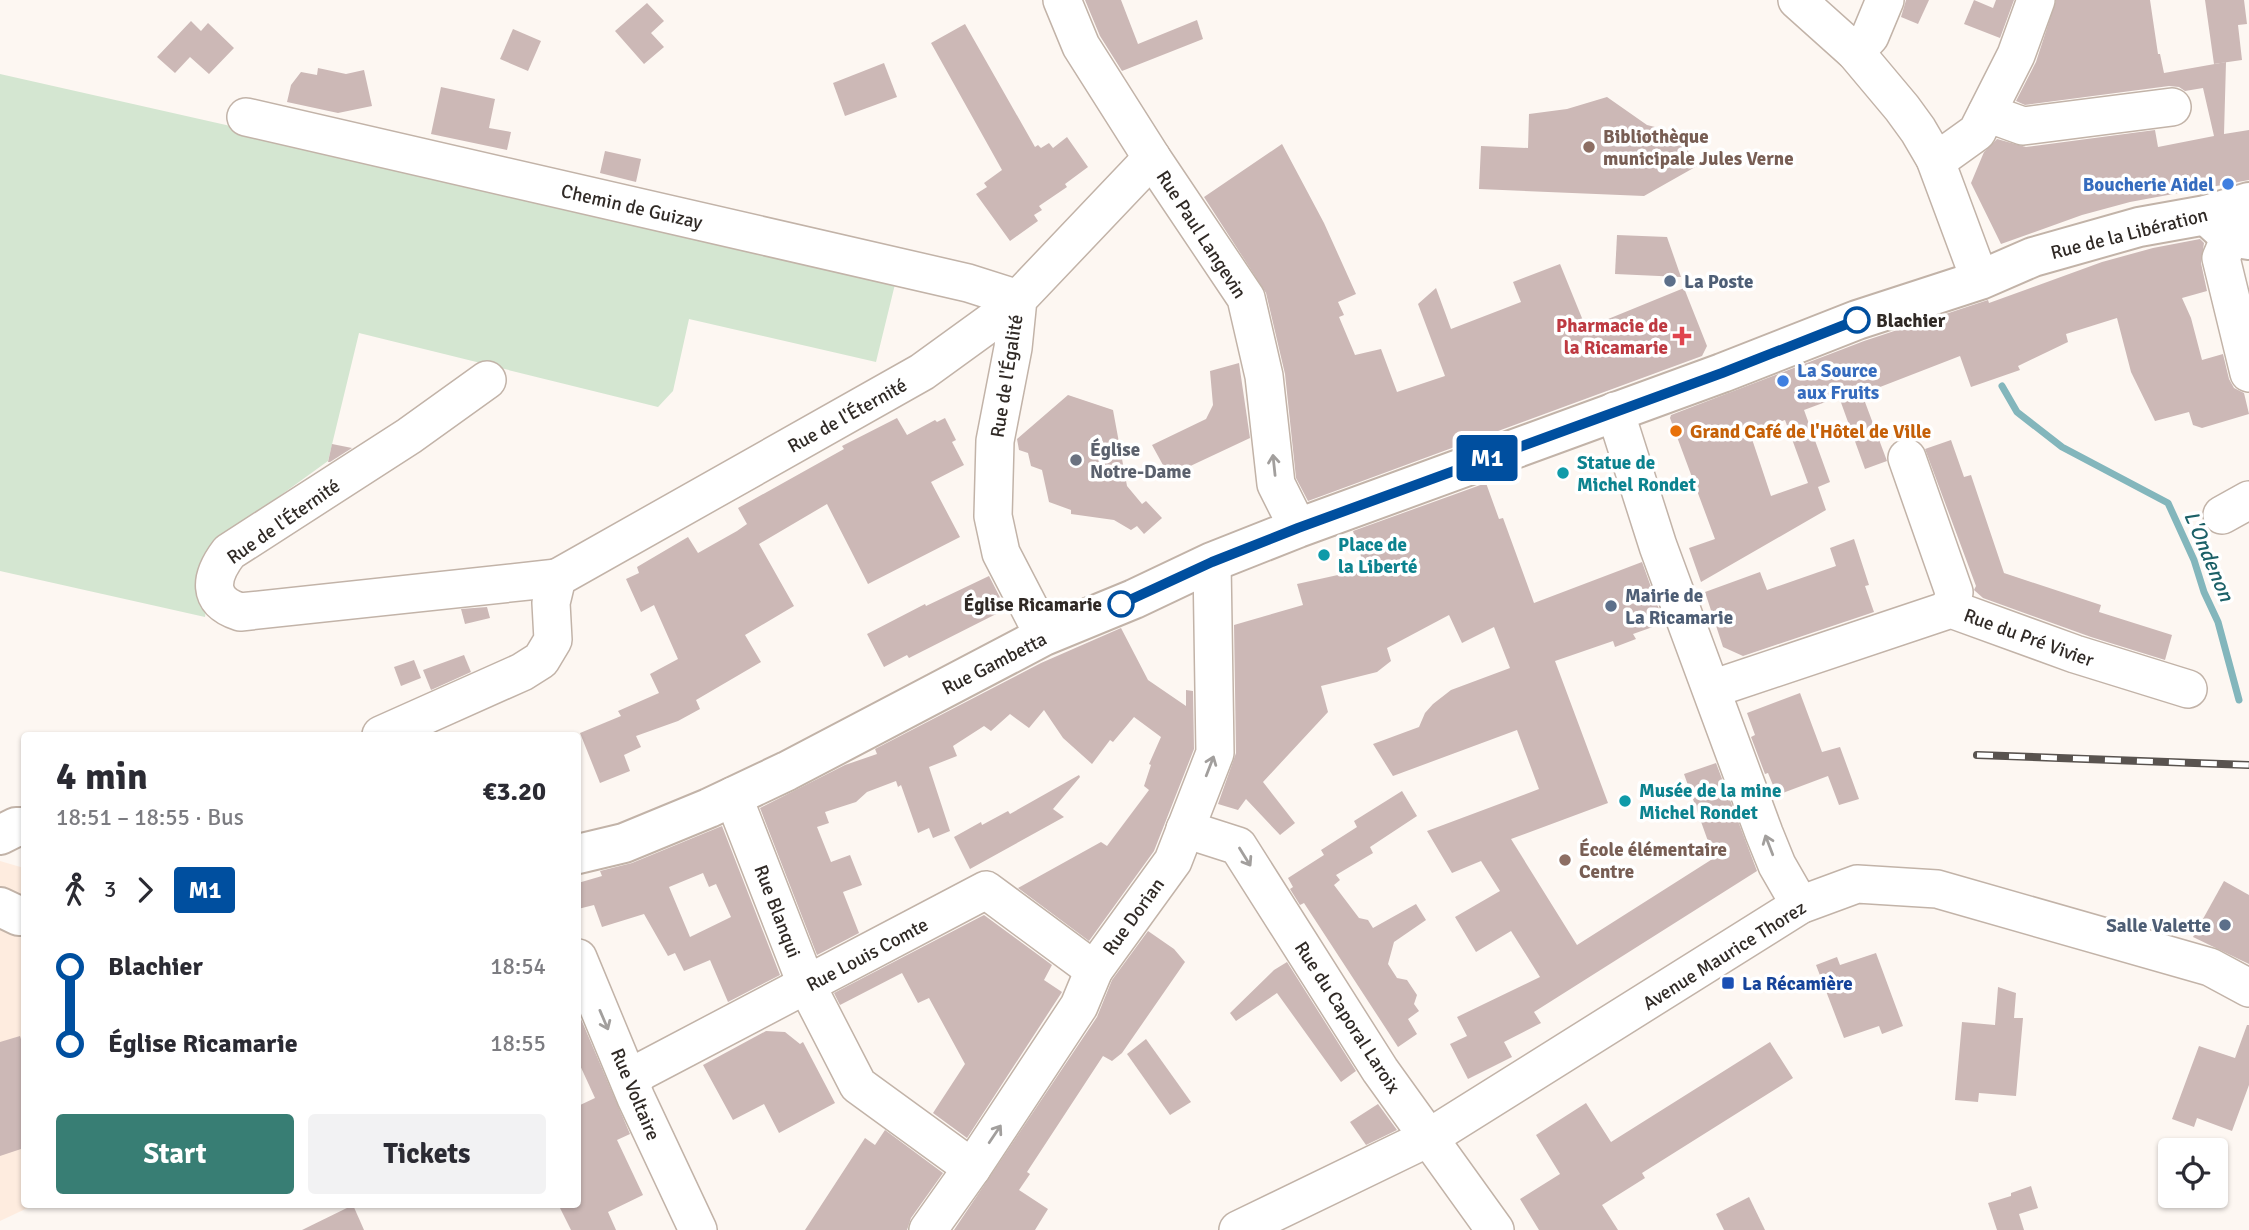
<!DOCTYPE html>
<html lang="en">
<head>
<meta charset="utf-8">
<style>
  body { margin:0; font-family:Signika,sans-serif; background:#f2f2f3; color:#2b2b33; height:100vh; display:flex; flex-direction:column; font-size:26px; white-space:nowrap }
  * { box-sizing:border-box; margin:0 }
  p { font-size:23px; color:#7c7c81 }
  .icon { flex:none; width:38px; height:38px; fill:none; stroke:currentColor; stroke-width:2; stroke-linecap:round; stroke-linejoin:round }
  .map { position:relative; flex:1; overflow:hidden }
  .drawer { position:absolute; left:21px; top:732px; width:560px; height:476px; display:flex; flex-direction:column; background:#fff; border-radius:7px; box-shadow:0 2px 5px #0004 }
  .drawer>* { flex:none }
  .badge { padding:0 14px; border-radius:5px; font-size:24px; line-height:46px }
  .controls { position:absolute; left:2158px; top:1138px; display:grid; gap:14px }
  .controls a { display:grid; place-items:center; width:70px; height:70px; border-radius:7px; background:#fff; box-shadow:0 2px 5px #0004; font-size:35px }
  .map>.badge { position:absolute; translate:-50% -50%; box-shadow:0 0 0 4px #fff }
  .legs { display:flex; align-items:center; gap:10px; height:77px; padding:0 35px; font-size:23px }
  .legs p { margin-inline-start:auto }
  .overview { display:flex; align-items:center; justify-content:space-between; height:119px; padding:0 35px }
  h1 { font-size:38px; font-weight:700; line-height:52px }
  .button { display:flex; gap:14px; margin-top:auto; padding:14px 35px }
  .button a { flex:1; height:80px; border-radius:7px; background:#387e74; color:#fff; font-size:28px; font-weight:700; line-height:80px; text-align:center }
  .button a+a { background:#f2f2f3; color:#2b2b33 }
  ul { padding:0 35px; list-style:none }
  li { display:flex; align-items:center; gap:24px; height:77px; font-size:26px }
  li i { display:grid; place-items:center; width:10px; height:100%; margin:0 9px; background:currentColor }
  li i::after { content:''; width:18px; height:18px; margin:-9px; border:5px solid; border-radius:50%; background:#fff }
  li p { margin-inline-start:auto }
  li:first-child i { background:linear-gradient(#0000 50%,currentColor 0) }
  li:last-child i { background:linear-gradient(currentColor 50%,#0000 0) }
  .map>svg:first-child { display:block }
  .built { fill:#feecdf }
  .green { fill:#d4e6d1 }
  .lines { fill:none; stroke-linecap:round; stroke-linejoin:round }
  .stream { stroke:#83b6bc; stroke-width:7 }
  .building { fill:#ccb8b6; fill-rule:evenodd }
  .minor-casing { stroke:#c2b3a8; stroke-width:40 }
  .major-casing { stroke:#c2b3a8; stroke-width:42 }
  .minor { stroke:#fff; stroke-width:37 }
  .major { stroke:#fff; stroke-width:38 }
  .rail-casing { stroke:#59534f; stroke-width:8 }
  .rail { stroke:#fff; stroke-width:5; stroke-dasharray:16; stroke-linecap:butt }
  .oneway { stroke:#a29f9d }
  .line-1-casing { stroke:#fff; stroke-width:16 }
  .line-1 { stroke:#004f9f; stroke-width:10 }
  .education-dot { fill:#8d6e63; stroke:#fff; stroke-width:2.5 }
  .shop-dot { fill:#3f7fe0; stroke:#fff; stroke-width:2.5 }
  .service-dot { fill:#5c6f8a; stroke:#fff; stroke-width:2.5 }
  .stop-1-dot { fill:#fff; stroke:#004f9f; stroke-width:3.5 }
  .health-dot { fill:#e0444e; stroke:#fff; stroke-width:2.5 }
  .food-dot { fill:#e8710a; stroke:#fff; stroke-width:2.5 }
  .worship-dot { fill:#6b7280; stroke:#fff; stroke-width:2.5 }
  .culture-dot { fill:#0f9aa8; stroke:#fff; stroke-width:2.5 }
  .transit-dot { fill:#1a4fb4; stroke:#fff; stroke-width:2.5 }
  .labels { text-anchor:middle; stroke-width:7; stroke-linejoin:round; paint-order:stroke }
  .education-label { font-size:19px; font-weight:bold; fill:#785e54; stroke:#fff; text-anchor:start }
  .shop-label { font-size:19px; font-weight:bold; fill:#366cbe; stroke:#fff; text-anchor:end }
  .street-label { font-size:19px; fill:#302a26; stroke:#fff }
  .service-label { font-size:19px; font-weight:bold; fill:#4e5e75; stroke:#fff; text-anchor:start }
  .stop-label { font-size:19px; font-weight:bold; fill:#302a26; stroke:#fff; text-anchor:start }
  .health-label { font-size:19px; font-weight:bold; fill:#be3a42; stroke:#fff; text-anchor:end }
  .food-label { font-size:19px; font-weight:bold; fill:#c56008; stroke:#fff; text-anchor:start }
  .worship-label { font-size:19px; font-weight:bold; fill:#5b616d; stroke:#fff; text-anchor:start }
  .culture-label { font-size:19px; font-weight:bold; fill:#0d838f; stroke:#fff; text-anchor:start }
  .transit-label { font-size:19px; font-weight:bold; fill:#164399; stroke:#fff; text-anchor:start }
  .water-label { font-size:21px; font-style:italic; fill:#1b6067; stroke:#fff }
</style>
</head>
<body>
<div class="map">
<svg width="2249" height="1230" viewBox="0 0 2249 1230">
  <rect width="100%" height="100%" fill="#fdf7f2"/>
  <!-- built -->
  <polygon class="built" points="0,861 24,868 24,1204 36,1204 0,1221"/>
  <!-- green -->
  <polygon class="green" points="0,74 897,276 876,362 689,319 673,391 658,407 359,333 328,461 216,542 205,617 0,571"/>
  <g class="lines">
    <!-- stream -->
    <polyline class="stream" points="2002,386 2017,412 2062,447 2168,503 2194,560 2204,592 2218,622 2239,700"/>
  </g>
  <!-- building -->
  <g class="building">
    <polygon points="1085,0 1121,0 1138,44 1197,20 1203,39 1122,71 1100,36"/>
    <polygon points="1906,0 1929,0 1918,24 1901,17"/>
    <polygon points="1974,0 1993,8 1996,0 2014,0 2000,38 1964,24"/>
    <polygon points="2056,0 2150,0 2158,54 2160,54 2164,73 2226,62 2224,134 2249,130 2249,180 2130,202 2082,215 2001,244 1971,183 1984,152 1997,139 2026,147 2155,130 2158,147 2214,136 2203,88 2185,91 2179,87 2169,86 2025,105 2016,101 2036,62"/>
    <polygon points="2205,0 2244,0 2247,24 2238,25 2242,60 2214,64"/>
    <polygon points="647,3 664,21 651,33 664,47 644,64 615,31"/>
    <polygon points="191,21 201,31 208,23 234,48 209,74 190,57 175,73 157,57"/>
    <polygon points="965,24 1035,147 1038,145 1041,148 1049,143 1053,148 1067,137 1088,167 1065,184 1067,187 1039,206 1042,210 1034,215 1038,221 1010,241 976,194 987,187 984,183 1002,170 931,43"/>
    <polygon points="513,29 541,41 528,71 500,59"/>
    <polygon points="884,63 897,97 845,116 833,83"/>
    <polygon points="318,68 346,74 364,70 372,106 338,113 287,102 291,85 301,72 317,75"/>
    <polygon points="441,87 495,99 489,128 511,132 507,150 431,134"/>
    <polygon points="1607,97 1647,125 1659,128 1673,135 1686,147 1697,166 1644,196 1479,189 1481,146 1528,148 1529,114 1567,109"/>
    <polygon points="1282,144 1324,223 1356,294 1338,302 1344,315 1339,317 1355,355 1381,349 1397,392 1445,376 1418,304 1436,288 1451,329 1521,302 1513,282 1560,264 1586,328 1684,288 1707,346 1702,356 1308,501 1296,478 1285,374 1266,293 1204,197"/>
    <polygon points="605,151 641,159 636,182 600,173"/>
    <polygon points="1617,235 1667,237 1681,277 1615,274"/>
    <path d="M2200,239L2204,243L2201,263L2207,291L2182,298L2191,318L2202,360L2223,354L2229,379L2234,388L2244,393L2249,414L2202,428L2193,425L2189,412L2155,421L2131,372L2117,318L2066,334L2068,342L2018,366L2020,370L1971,387L1960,356L1862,394L1887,461L1865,469L1839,397L1804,410L1830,482L1818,487L1826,510L1701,582L1689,548L1715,539L1670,418L1671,415L1864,341L1988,300L1989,303L2102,262L2153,248ZM1785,420L1808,483L1771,496L1750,433Z"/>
    <polygon points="1239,363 1250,438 1169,476 1152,445 1206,419 1213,405 1210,371"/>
    <polygon points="1068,395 1113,410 1127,486 1142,504 1146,501 1162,518 1144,534 1137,526 1131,530 1114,520 1071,514 1071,510 1049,502 1042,470 1031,466 1028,453 1019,450 1017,439"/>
    <polygon points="897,418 907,435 935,420 937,422 945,418 956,440 952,442 964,465 931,482 960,537 868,584 827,504 759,544 794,606 745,635 761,662 696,700 700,709 678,721 636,736 641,747 624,755 630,771 600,783 580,733 621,716 618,711 659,693 650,674 678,659 654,605 641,612 626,579 639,573 637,567 688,537 698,553 737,531 747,524 738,508 844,449 842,446"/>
    <polygon points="1951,440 1964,477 1971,475 2004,573 2101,605 2099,612 2172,635 2165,660 2091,637 1983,598 1974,590 1976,586 1925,449"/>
    <polygon points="332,444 352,448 330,462 328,462"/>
    <polygon points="1486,483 1499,519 1503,518 1534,603 1642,562 1664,623 1633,634 1636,639 1615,647 1613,641 1555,661 1608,803 1511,839 1577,945 1714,858 1684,774 1716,763 1757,871 1534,1012 1541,1023 1504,1042 1512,1057 1468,1079 1450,1044 1467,1036 1457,1017 1540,977 1511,931 1476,952 1455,917 1500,891 1481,861 1452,873 1427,831 1539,789 1517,730 1393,776 1373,744 1419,727 1425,713 1433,704 1451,690 1510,668 1494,627 1462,643 1449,615 1387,648 1391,661 1377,672 1321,686 1328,712 1263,782 1295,823 1280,835 1246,799 1238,810 1218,804 1236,753 1234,625 1303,605 1297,584 1365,569 1353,531"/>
    <polygon points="1854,539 1869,585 1865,586 1874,612 1743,656 1723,647 1705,592 1760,572 1767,590 1836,566 1830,548"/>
    <polygon points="989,576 1006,609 909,658 907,655 884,667 867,634 925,604 926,606"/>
    <polygon points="487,607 490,618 465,624 461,609"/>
    <polygon points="1121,628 1148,680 1186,706 1186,690 1193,691 1194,749 1154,851 1089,941 1018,888 1101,842 1107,846 1149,790 1144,786 1151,765 1149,764 1161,737 1134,717 1113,742 1110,740 1092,764 1063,738 1044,710 1029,728 1010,714 991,731 984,726 953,746 957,756 929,767 950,831 933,838 929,828 918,833 901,785 898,787 896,781 867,792 856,802 825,812 829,823 817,827 831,862 850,855 862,885 843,892 859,933 817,955 760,808 845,765 877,754 875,749 1041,663"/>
    <polygon points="464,655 471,672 431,690 423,670"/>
    <polygon points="414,660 421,678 401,686 394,667"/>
    <polygon points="1800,693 1822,752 1840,747 1859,799 1839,805 1828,776 1777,795 1768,773 1765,774 1751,737 1755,735 1747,713"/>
    <polygon points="1079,775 1080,777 1053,809 1064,817 970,869 954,837 981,822 982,825 1008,811 1010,814"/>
    <polygon points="1402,791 1417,816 1370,847 1373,853 1336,875 1340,880 1334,885 1359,918 1368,920 1373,928 1416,904 1426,920 1394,942 1388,964 1397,978 1407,980 1417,995 1414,1004 1419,1011 1408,1019 1417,1034 1398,1047 1304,903 1300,905 1290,889 1293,887 1288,878 1324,855 1321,850 1357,827 1354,821"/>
    <path d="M722,826L780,975L728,1002L710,960L684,971L675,953L668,956L644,914L602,927L594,905L578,909V883L602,876L600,871L632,863ZM703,873L709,887L716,884L731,917L690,937L669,887Z"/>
    <polygon points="2224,881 2249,895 2249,964 2193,937"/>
    <polygon points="984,915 1052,965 1044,980 1062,992 967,1138 933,1113 965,1064 929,998 918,1003 902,973 840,1005 834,993"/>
    <polygon points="1148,931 1174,949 1185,962 1122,1053 1112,1061 1103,1056 1027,1172 1030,1174 1019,1190 1048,1209 1035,1230 954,1230 1097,1017 1112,980"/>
    <polygon points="1876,953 1903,1026 1882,1034 1879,1026 1844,1038 1816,965 1837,957 1840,965"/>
    <polygon points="1287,962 1356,1071 1341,1082 1277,993 1236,1021 1230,1013 1274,970"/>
    <polygon points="1998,987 2016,993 2014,1018 2023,1018 2016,1096 1979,1093 1978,1102 1955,1100 1962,1022 1995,1025"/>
    <polygon points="578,1012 630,1134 617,1140 643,1195 608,1212 616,1230 571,1230 558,1204 578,1204 578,1106 595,1098 578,1061"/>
    <polygon points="2247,1025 2249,1025 2249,1085 2232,1131 2197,1118 2194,1127 2172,1119 2199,1046 2235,1058"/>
    <polygon points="766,1031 785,1032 800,1044 803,1042 835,1103 779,1133 764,1104 733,1120 703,1065"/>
    <polygon points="20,1036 24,1049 24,1148 0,1156 0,1042"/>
    <polygon points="1146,1039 1191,1102 1170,1115 1127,1054"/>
    <polygon points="1770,1042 1793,1078 1642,1173 1645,1178 1602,1205 1618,1230 1539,1230 1520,1199 1560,1174 1536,1135 1586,1103 1611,1142"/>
    <polygon points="1378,1104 1397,1130 1366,1145 1350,1122"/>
    <polygon points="885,1130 943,1173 911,1218 907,1230 805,1230 865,1138 875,1145"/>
    <polygon points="2031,1186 2038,1208 2019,1214 2024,1230 1997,1230 1988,1203 2011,1196 2011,1193"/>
    <polygon points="1749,1197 1765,1230 1724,1230 1716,1214"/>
    <polygon points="353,1205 364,1230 302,1230"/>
  </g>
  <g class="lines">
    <!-- minor casing -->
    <g class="minor-casing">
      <g id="minor">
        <polyline points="1062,0 1081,46 1152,158 1246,298 1264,376 1276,484 1298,528"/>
        <polyline points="1797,0 1855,52 1902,108 1918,130 1935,159 1980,280"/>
        <polyline points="1855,52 1870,36 1885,0"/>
        <polyline points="1987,113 2023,126 2172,107"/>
        <polyline points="246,117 968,283 1018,299"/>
        <polyline points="1935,159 1945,155 1977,132 2016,55 2036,0"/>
        <polyline points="2230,237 2221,258 2249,373"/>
        <path d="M487,380L409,436L229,552C210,577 206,601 240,612L557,578"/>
        <polyline points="1615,411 1658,546 1764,833 1777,865 1800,905"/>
        <polyline points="1907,458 1954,592 1951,609"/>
        <polyline points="2222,515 2249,500"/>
        <polyline points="1044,636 1001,553 993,516 995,441 1013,348 1018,299 1152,158"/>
        <polyline points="1712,689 1951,609 2075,654 2188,689"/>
        <polyline points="381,735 522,672 541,660 553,640 551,603 557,578 922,372 991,322 1018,299"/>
        <polyline points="733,796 807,986 858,1085 972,1168"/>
        <polyline points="1185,829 1238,846 1380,1070 1495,1230"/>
        <polyline points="578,958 636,1098 698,1230"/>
        <polyline points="630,1081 642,1071 986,890 1094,970"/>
        <polyline points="928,1230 972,1168 1079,1006 1094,970 1173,861 1215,753 1212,562"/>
        <polyline points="1238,1230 1430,1137 1800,905 1857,884 1937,889 2210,967 2249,988"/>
      </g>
    </g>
    <!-- major casing -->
    <g class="major-casing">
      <g id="major">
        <polyline points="2206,215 2230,237 2249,240"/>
        <polyline points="0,835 16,827 24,827"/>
        <polyline points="578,854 624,843 709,808 787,771 1044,636 1134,599 1212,562 1298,528 1722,373 1857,320 1980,280 2033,257 2139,227 2206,215 2249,202"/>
        <polyline points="0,907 19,916 24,916"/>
      </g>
    </g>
    <!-- minor -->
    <use href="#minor" class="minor"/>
    <!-- major -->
    <use href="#major" class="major"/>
    <!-- rail casing -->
    <g class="rail-casing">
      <polyline id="rail" points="1977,755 2249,765"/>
    </g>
    <!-- rail -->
    <use href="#rail" class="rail"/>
  </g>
  <!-- one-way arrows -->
  <defs><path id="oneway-shaft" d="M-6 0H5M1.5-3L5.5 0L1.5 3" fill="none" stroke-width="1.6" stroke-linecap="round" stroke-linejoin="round" transform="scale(1.75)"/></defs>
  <g class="oneway">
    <use href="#oneway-shaft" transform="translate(1274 465) rotate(-96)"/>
    <use href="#oneway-shaft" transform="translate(1210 766) rotate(-69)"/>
    <use href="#oneway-shaft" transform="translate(1769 845) rotate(-111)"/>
    <use href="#oneway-shaft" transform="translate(1245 857) rotate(58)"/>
    <use href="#oneway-shaft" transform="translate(604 1020) rotate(67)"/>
    <use href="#oneway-shaft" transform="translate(995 1134) rotate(-56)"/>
  </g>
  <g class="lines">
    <!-- line-1 casing -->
    <g class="line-1-casing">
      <polyline id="line-1" points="1121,604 1212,562 1298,528 1722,373 1857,320"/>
    </g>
    <!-- line-1 -->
    <use href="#line-1" class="line-1"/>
  </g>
  <!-- markers -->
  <g class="education-dot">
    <circle cx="1589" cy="147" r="7"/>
    <circle cx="1565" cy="860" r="7"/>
  </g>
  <g class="shop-dot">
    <circle cx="2228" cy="184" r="7"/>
    <circle cx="1783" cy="381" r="7"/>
  </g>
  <g class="service-dot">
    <circle cx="1670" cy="281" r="7"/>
    <circle cx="1611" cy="606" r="7"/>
    <circle cx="2225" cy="925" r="7"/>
  </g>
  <g class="stop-1-dot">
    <circle cx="1857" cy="320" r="12"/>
    <circle cx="1121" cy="604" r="12"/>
  </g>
  <path class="health-dot" d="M1678.5 325.5h7v7h7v7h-7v7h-7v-7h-7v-7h7z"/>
  <circle class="food-dot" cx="1676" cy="431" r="7"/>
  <circle class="worship-dot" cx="1076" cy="460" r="7"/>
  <g class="culture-dot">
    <circle cx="1563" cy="473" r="7"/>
    <circle cx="1324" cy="555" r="7"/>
    <circle cx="1625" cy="801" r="7"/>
  </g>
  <rect class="transit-dot" x="1721" y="976" width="14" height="14" rx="3.5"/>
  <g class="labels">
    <!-- education labels -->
    <g class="education-label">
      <text x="1603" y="143">Bibliothèque<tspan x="1603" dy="22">municipale Jules Verne</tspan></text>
      <text x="1579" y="856">École élémentaire<tspan x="1579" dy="22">Centre</tspan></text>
    </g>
    <!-- shop labels -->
    <g class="shop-label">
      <text x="2214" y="191">Boucherie Aidel</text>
      <text x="1797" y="377" text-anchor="start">La Source<tspan x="1797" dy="22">aux Fruits</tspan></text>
    </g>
    <!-- street labels -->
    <g class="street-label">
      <text transform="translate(632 206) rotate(13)" y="7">Chemin de Guizay</text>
      <text transform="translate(2129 233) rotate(-14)" y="7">Rue de la Libération</text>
      <text transform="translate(1202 234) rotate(57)" y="7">Rue Paul Langevin</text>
      <text transform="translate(1006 376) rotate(-81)" y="7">Rue de l'Égalité</text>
      <text transform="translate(847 415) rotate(-29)" y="7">Rue de l'Éternité</text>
      <text transform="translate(283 521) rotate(-35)" y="7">Rue de l'Éternité</text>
      <text transform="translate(2029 637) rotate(20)" y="7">Rue du Pré Vivier</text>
      <text transform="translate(994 663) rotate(-27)" y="7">Rue Gambetta</text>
      <text transform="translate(778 911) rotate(69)" y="7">Rue Blanqui</text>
      <text transform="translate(1133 916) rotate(-54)" y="7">Rue Dorian</text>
      <text transform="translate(867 954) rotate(-28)" y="7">Rue Louis Comte</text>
      <text transform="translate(1724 955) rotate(-32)" y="7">Avenue Maurice Thorez</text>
      <text transform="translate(1348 1017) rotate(57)" y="7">Rue du Caporal Laroix</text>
      <text transform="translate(636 1094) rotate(67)" y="7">Rue Voltaire</text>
    </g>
    <!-- service labels -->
    <g class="service-label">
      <text x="1684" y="288">La Poste</text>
      <text x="1625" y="602">Mairie de<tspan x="1625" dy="22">La Ricamarie</tspan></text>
      <text x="2211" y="932" text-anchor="end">Salle Valette</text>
    </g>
    <!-- stop labels -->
    <g class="stop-label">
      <text x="1876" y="327">Blachier</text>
      <text x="1102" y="611" text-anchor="end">Église Ricamarie</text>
    </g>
    <!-- health labels -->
    <g class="health-label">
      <text x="1668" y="332">Pharmacie de<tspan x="1668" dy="22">la Ricamarie</tspan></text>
    </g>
    <!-- food labels -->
    <g class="food-label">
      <text x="1690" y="438">Grand Café de l'Hôtel de Ville</text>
    </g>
    <!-- worship labels -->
    <g class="worship-label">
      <text x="1090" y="456">Église<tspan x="1090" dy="22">Notre-Dame</tspan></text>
    </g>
    <!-- culture labels -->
    <g class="culture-label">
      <text x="1577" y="469">Statue de<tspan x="1577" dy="22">Michel Rondet</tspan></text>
      <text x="1338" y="551">Place de<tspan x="1338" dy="22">la Liberté</tspan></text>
      <text x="1639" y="797">Musée de la mine<tspan x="1639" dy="22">Michel Rondet</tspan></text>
    </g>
    <!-- transit labels -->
    <g class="transit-label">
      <text x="1742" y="990">La Récamière</text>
    </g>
    <!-- water labels -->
    <g class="water-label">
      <text transform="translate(2209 556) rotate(67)" y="7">L'Ondenon</text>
    </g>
  </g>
</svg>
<div class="controls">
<a><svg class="icon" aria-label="locate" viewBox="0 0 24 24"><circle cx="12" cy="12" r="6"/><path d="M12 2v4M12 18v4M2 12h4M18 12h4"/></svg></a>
</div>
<b class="badge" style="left:1487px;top:458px;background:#004f9f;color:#fff">M1</b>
<section class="drawer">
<div class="overview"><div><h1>4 min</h1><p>18:51 – 18:55 · Bus</p></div><b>€3.20</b></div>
<div class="legs"><svg class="icon" aria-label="walk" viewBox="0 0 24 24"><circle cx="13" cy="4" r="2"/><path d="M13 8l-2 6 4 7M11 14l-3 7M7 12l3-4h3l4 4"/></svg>3<svg class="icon" aria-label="forward" viewBox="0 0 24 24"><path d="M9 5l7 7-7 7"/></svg><b class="badge" style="background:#004f9f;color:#fff">M1</b></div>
<ul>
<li><i style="color:#004f9f"></i><b>Blachier</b><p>18:54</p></li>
<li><i style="color:#004f9f"></i><b>Église Ricamarie</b><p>18:55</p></li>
</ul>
<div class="button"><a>Start</a><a>Tickets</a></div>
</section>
</div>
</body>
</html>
